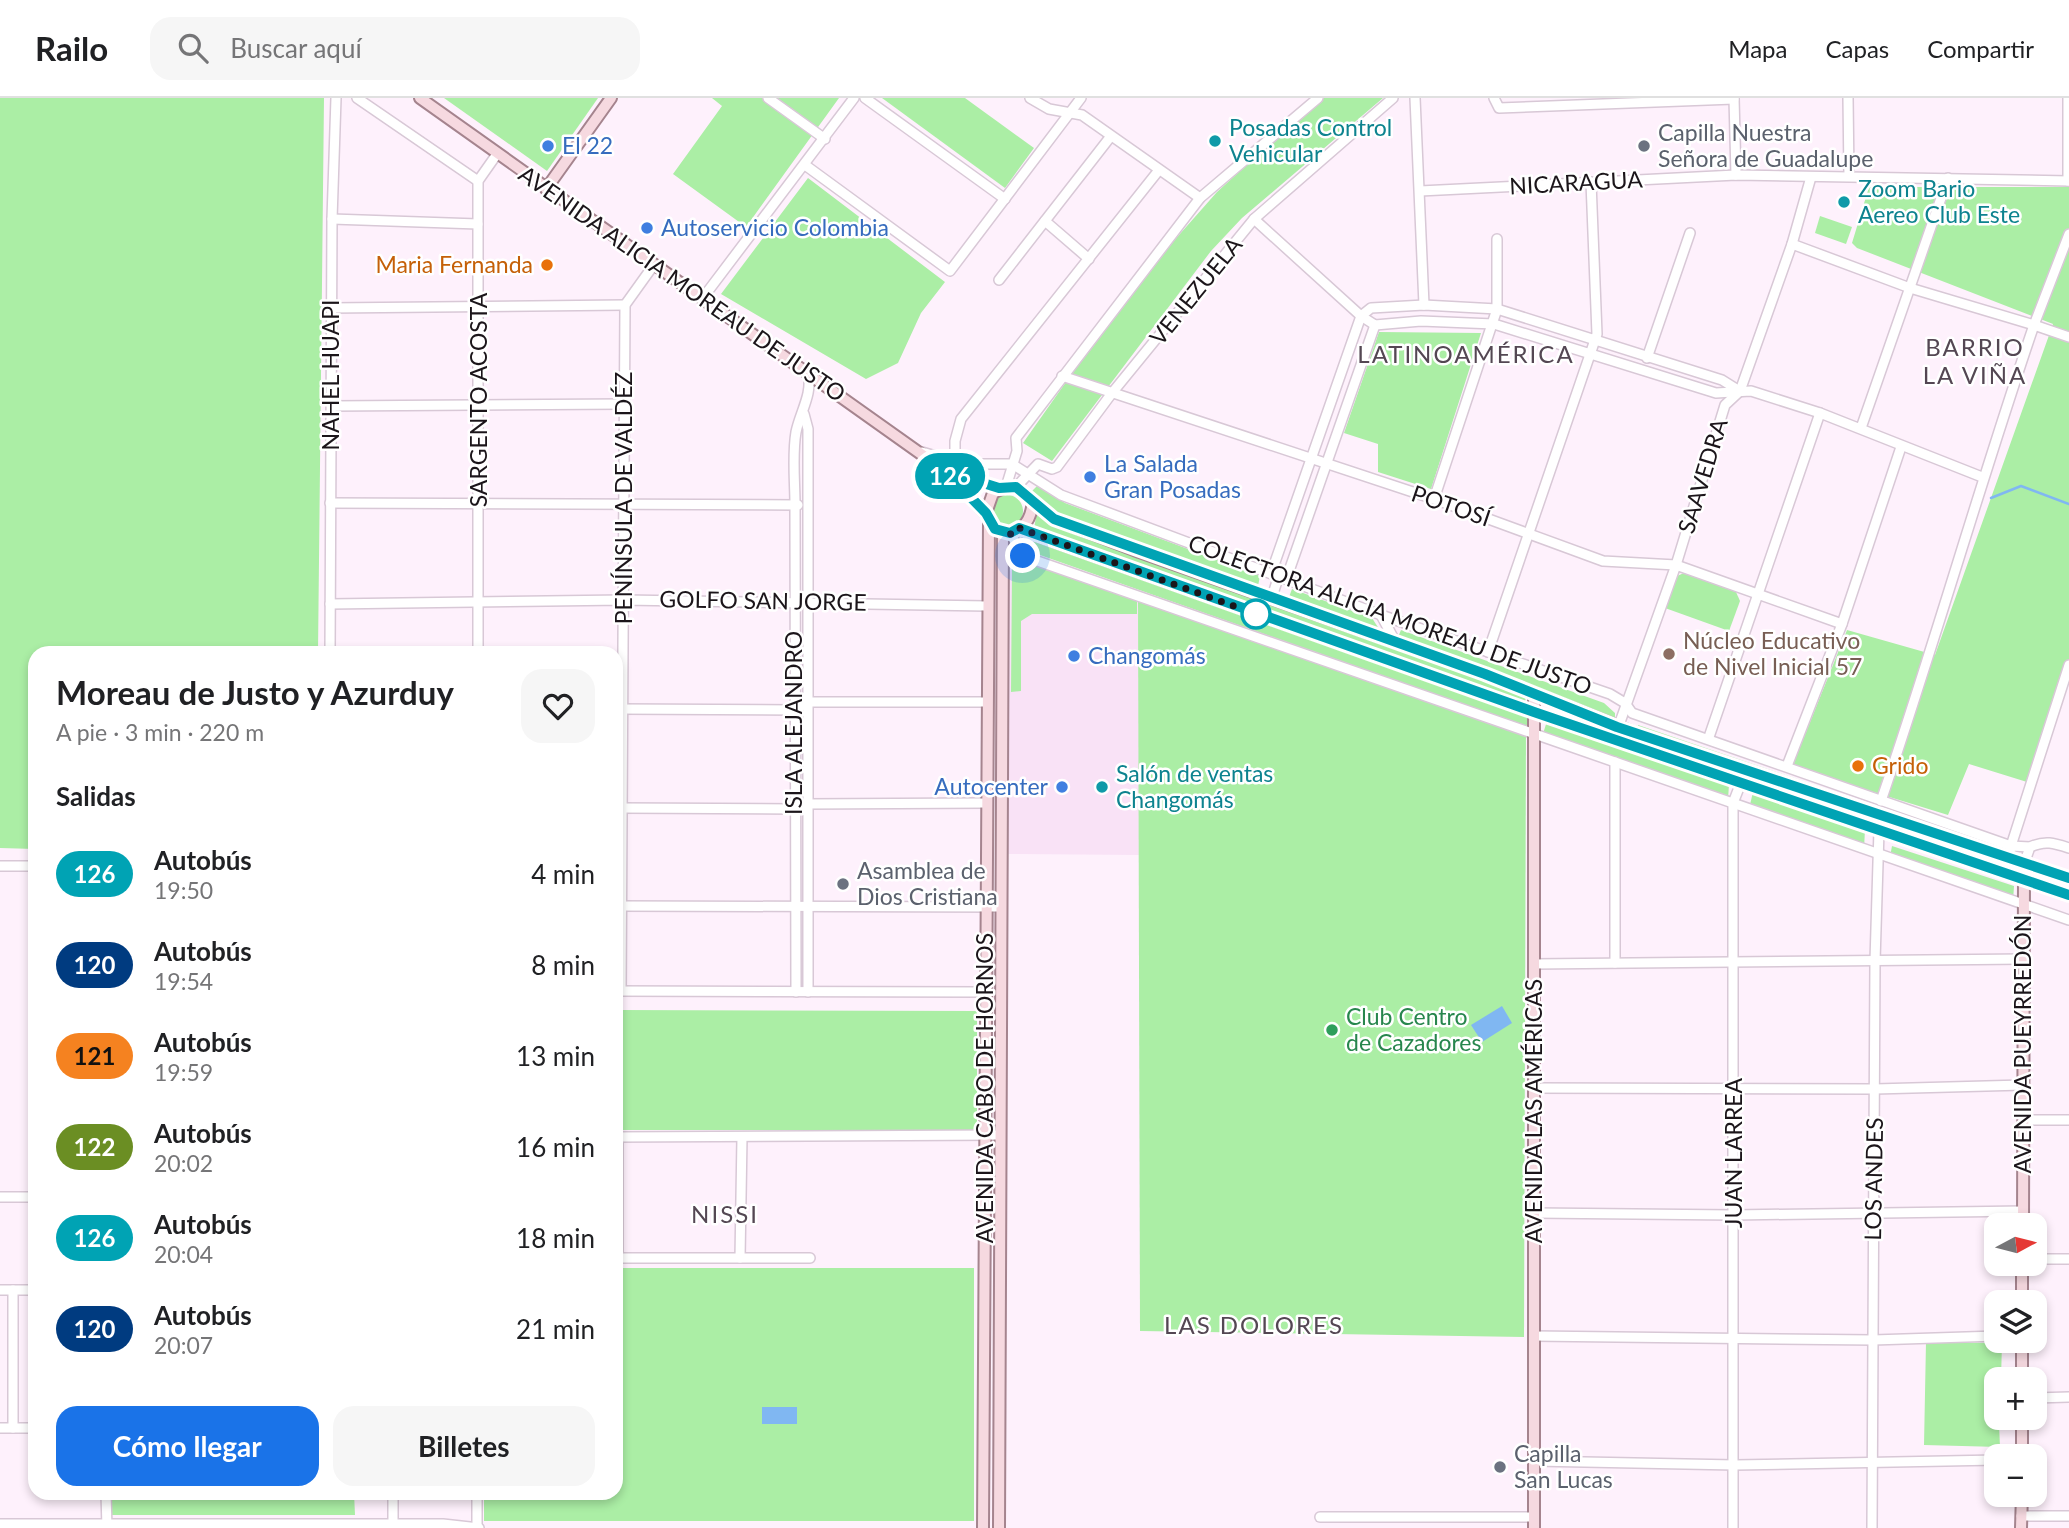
<!DOCTYPE html>
<html lang="es">
<head>
<meta charset="utf-8">
<style>
  body { margin:0; font-family:Lato,sans-serif; background:#f6f6f6; color:#202124; height:100vh; display:flex; flex-direction:column; font-size:26px; white-space:nowrap }
  * { box-sizing:border-box; margin:0 }
  p { font-size:23px; color:#757577 }
  .icon { flex:none; width:38px; height:38px; fill:none; stroke:currentColor; stroke-width:2; stroke-linecap:round; stroke-linejoin:round }
  .map { position:relative; flex:1; overflow:hidden }
  .sheet { position:absolute; left:28px; top:548px; width:595px; height:854px; display:flex; flex-direction:column; background:#fff; border-radius:21px; box-shadow:0 4px 10px #0003 }
  .sheet>* { flex:none }
  .badge { padding:0 14px; border-radius:23px; font-size:24px; line-height:46px }
  .needle { width:46px; rotate:83deg }
  .tools { position:absolute; left:1984px; top:1115px; display:grid; gap:14px }
  .tools a { display:grid; place-items:center; width:63px; height:63px; border-radius:14px; background:#fff; box-shadow:0 4px 10px #0003; font-size:35px }
  .you { position:absolute; width:35px; height:35px; margin:-18px; border:5px solid #fff; border-radius:50%; background:#1a73e8; box-shadow:0 0 0 10px #1a73e833 }
  .map>.badge { position:absolute; translate:-50% -50%; box-shadow:0 0 0 4px #fff }
  h2 { padding:0 28px; font-size:26px; line-height:63px }
  .round { display:grid; place-items:center; flex:none; width:74px; height:74px; border-radius:21px; background:#f6f6f6 }
  .head { display:flex; align-items:center; justify-content:space-between; height:119px; padding:0 28px }
  h1 { font-size:33px; font-weight:700; line-height:52px }
  .button { display:flex; gap:14px; margin-top:auto; padding:14px 28px }
  .button a { flex:1; height:80px; border-radius:21px; background:#1a73e8; color:#fff; font-size:28px; font-weight:700; line-height:80px; text-align:center }
  .button a+a { background:#f6f6f6; color:#202124 }
  ul { padding:0; list-style:none }
  li { display:flex; align-items:center; gap:21px; height:91px; padding:0 28px }
  li div { flex:1 }
  li b { display:block; font-size:26px }
  li em { font-style:normal }
  li .badge { min-width:77px; font-weight:700; text-align:center }
  header { display:flex; align-items:center; gap:42px; box-sizing:border-box; height:98px; padding:0 35px; background:#fff; border-bottom:2px solid #e0e0e0 }
  header strong { font-size:33px }
  nav { display:flex; gap:38px; margin-inline-start:auto; font-size:24px }
  .search { width:490px; height:63px; background:#f6f6f6; display:flex; align-items:center; gap:18px; box-sizing:border-box; padding:0 24px; border-radius:21px; color:#757577; font-size:26px }
  .map>svg:first-child { display:block }
  .built { fill:#f9e2f6 }
  .green { fill:#abeea5 }
  .water { fill:#80b7f2 }
  .lines { fill:none; stroke-linecap:round; stroke-linejoin:round }
  .stream { stroke:#80b7f2; stroke-width:2.5 }
  .minor-casing { stroke:#d8c8d6; stroke-width:12 }
  .major-casing { stroke:#a5848e; stroke-width:14 }
  .minor { stroke:#fff; stroke-width:9 }
  .major { stroke:#f6d9e0; stroke-width:10 }
  .line-casing { stroke:#fff; stroke-width:16 }
  .line { stroke:#00a3b4; stroke-width:10 }
  .walk { stroke:#1b151a; stroke-width:7; stroke-dasharray:0 12.6 }
  .culture-dot { fill:#0f9aa8; stroke:#fff; stroke-width:2.5 }
  .shop-dot { fill:#3f7fe0; stroke:#fff; stroke-width:2.5 }
  .worship-dot { fill:#6b7280; stroke:#fff; stroke-width:2.5 }
  .food-dot { fill:#e8710a; stroke:#fff; stroke-width:2.5 }
  .stop-dot { fill:#fff; stroke:#00a3b4; stroke-width:3.5 }
  .education-dot { fill:#8d6e63; stroke:#fff; stroke-width:2.5 }
  .leisure-dot { fill:#2e9e5b; stroke:#fff; stroke-width:2.5 }
  .labels { text-anchor:middle; stroke-width:5; stroke-linejoin:round; paint-order:stroke }
  .culture-label { font-size:23px; fill:#0d838f; stroke:#fff; text-anchor:start }
  .worship-label { font-size:23px; fill:#5b616d; stroke:#fff; text-anchor:start }
  .shop-label { font-size:23px; fill:#366cbe; stroke:#fff; text-anchor:start }
  .street-label { font-size:23px; fill:#1b151a; stroke:#fff }
  .food-label { font-size:23px; fill:#c56008; stroke:#fff; text-anchor:end }
  .education-label { font-size:23px; fill:#785e54; stroke:#fff; text-anchor:start }
  .leisure-label { font-size:23px; fill:#27864d; stroke:#fff; text-anchor:start }
  .neighbourhood-label { font-size:24px; letter-spacing:2px; fill:#544753; stroke:#fff }
</style>
</head>
<body>
<header>
<strong>Railo</strong>
<div class="search"><svg class="icon" aria-label="search" viewBox="0 0 24 24"><circle cx="10" cy="10" r="6"/><path d="M15 15l6 6"/></svg>Buscar aquí</div>
<nav><a>Mapa</a><a>Capas</a><a>Compartir</a></nav>
</header>
<div class="map">
<svg width="2069" height="1430" viewBox="0 0 2069 1430">
  <rect width="100%" height="100%" fill="#fef1fc"/>
  <!-- built -->
  <polygon class="built" points="1025,467 1140,502 1139,757 1006,756 1009,473"/>
  <!-- green -->
  <g class="green">
    <polygon points="0,0 324,0 318,555 35,555 35,751 0,750"/>
    <polygon points="444,0 598,0 547,73"/>
    <polygon points="712,0 839,0 746,129 673,76 722,8"/>
    <polygon points="882,0 965,0 1034,50 1005,90"/>
    <polygon points="1321,0 1383,0 1242,120 1211,153 1052,363 1023,345 1133,189 1217,94"/>
    <polygon points="808,80 945,184 921,215 898,265 866,281 721,196"/>
    <polygon points="1869,89 2069,89 2069,561 2027,684 1969,666 1948,717 1792,669 1847,532 1935,557 2053,226 1857,150 1852,145"/>
    <polygon points="1820,118 1852,129 1846,146 1815,135"/>
    <polygon points="1379,234 1481,235 1431,391 1378,374 1378,346 1344,335"/>
    <polygon points="1038,387 1065,405 1260,478 1258,488 1062,418 1031,394"/>
    <circle cx="1007" cy="413" r="16"/>
    <polygon points="1037,414 1527,596 1524,607 1034,430"/>
    <polygon points="1036,443 1529,616 1528,629 1023,451"/>
    <polygon points="1024,463 1137,500 1137,516 1032,516 1021,523 1021,593 1011,594 1012,470"/>
    <polygon points="1684,475 1736,494 1740,503 1729,533 1665,510 1677,478"/>
    <polygon points="1292,491 1372,520 1381,534 1289,499"/>
    <polygon points="1138,498 1526,632 1524,1239 1140,1233"/>
    <polygon points="1401,532 1604,605 1615,615 1615,624 1523,583 1398,539"/>
    <polygon points="1547,623 1729,686 1728,702 1542,639"/>
    <polygon points="1638,627 2000,750 1999,755 1636,633"/>
    <polygon points="1753,694 1865,731 1864,751 1749,711"/>
    <polygon points="1892,748 2014,788 2013,803 1890,759"/>
    <polygon points="616,912 977,913 977,1032 616,1032"/>
    <polygon points="616,1170 974,1170 974,1423 484,1423 484,1395 616,1395"/>
    <polygon points="1926,1244 2002,1245 2001,1281 1997,1281 2000,1349 1924,1347"/>
    <polygon points="112,1395 354,1395 355,1417 112,1417"/>
  </g>
  <!-- water -->
  <g class="water">
    <polygon points="1502,908 1512,925 1482,944 1471,927"/>
    <rect x="762" y="1309" width="35" height="17"/>
  </g>
  <g class="lines">
    <!-- stream -->
    <polyline class="stream" points="1991,400 2021,388 2069,406"/>
    <!-- minor casing -->
    <g class="minor-casing">
      <g id="minor">
        <polyline points="357,0 478,83"/>
        <polyline points="768,0 825,41"/>
        <polyline points="865,0 1005,101"/>
        <polyline points="1030,0 1049,11 1082,17 1200,100"/>
        <polyline points="1415,0 1424,207"/>
        <polyline points="1494,0 1499,10 1734,1"/>
        <polyline points="1734,0 1736,77"/>
        <polyline points="1848,0 1849,78"/>
        <polyline points="2068,0 2068,83"/>
        <polyline points="805,67 950,173 1081,0"/>
        <polyline points="1420,93 1736,77 2069,83"/>
        <polyline points="332,121 478,126"/>
        <polyline points="1254,121 1361,218 1375,227 1421,223 1494,226 1716,295 1751,293 1820,315 1982,379"/>
        <polyline points="1045,123 1089,161"/>
        <polyline points="2069,136 2034,227 2069,239"/>
        <path d="M1792,146L1910,190L2034,227C1980,385 1935,545 1881,703"/>
        <polyline points="999,182 1111,38"/>
        <polyline points="702,201 854,0"/>
        <polyline points="331,210 625,207"/>
        <polyline points="1647,260 1690,135"/>
        <polyline points="1062,278 1434,401 1603,463 1676,467 1842,526"/>
        <polyline points="332,308 625,306"/>
        <polyline points="804,316 808,331 808,894"/>
        <polyline points="1861,330 1948,80"/>
        <polyline points="922,354 963,366 1012,366 1061,397 1381,517 1610,596 1625,605 1632,615 2011,748 2030,749"/>
        <polyline points="955,364 955,343 961,321 1159,72"/>
        <polyline points="1006,389 1017,353 1016,340 1200,100 1318,0"/>
        <polyline points="1016,389 1038,366 1052,371 1057,369 1112,295 1254,121 1393,0"/>
        <polyline points="1434,401 1497,211 1497,141"/>
        <polyline points="330,405 798,407"/>
        <polyline points="1010,435 1023,458 2069,822"/>
        <polyline points="1281,473 1274,467 1361,218 1371,210 1424,207 1497,211 1722,282 1738,292"/>
        <polyline points="1281,473 1289,473 1375,227"/>
        <polyline points="1272,499 1280,474"/>
        <polyline points="330,506 624,502 986,508"/>
        <polyline points="1381,517 1395,543"/>
        <polyline points="1488,554 1597,236 1591,84"/>
        <polyline points="330,555 332,121 336,0"/>
        <polyline points="478,555 478,83 497,56"/>
        <polyline points="619,611 795,612 808,604 986,604"/>
        <polyline points="1709,639 1820,315"/>
        <polyline points="1614,641 1676,467 1725,307 1740,293 1792,146 1811,79"/>
        <polyline points="1615,664 1615,865"/>
        <polyline points="1787,668 1842,526 1901,349"/>
        <polyline points="621,710 795,711 807,706 986,705"/>
        <path d="M2024,766L2030,749C2045,742 2054,745 2069,750"/>
        <polyline points="0,768 35,768"/>
        <polyline points="2006,776 2011,748 2069,567"/>
        <polyline points="620,808 1001,809"/>
        <polyline points="1534,866 2024,861"/>
        <polyline points="616,893 985,894"/>
        <polyline points="621,893 625,207 653,168"/>
        <path d="M796,894L795,407C795,384 792,357 796,334C800,314 813,296 808,275"/>
        <polyline points="1534,990 1875,991 2023,987"/>
        <polyline points="2023,1022 2069,1022"/>
        <polyline points="616,1039 1000,1037"/>
        <polyline points="618,1039 618,1160 810,1160"/>
        <polyline points="0,1099 35,1099"/>
        <polyline points="1534,1115 1734,1117 2023,1113"/>
        <polyline points="740,1160 742,1039"/>
        <polyline points="2035,1161 2069,1161"/>
        <polyline points="0,1192 35,1192"/>
        <polyline points="1534,1238 1873,1242 1997,1238"/>
        <polyline points="2035,1300 2069,1299"/>
        <polyline points="0,1330 35,1330"/>
        <polyline points="13,1330 13,1192"/>
        <polyline points="1534,1363 1735,1367 1997,1362"/>
        <polyline points="106,1395 107,1430"/>
        <polyline points="393,1395 393,1426"/>
        <polyline points="2021,1418 2069,1418"/>
        <polyline points="1320,1419 1534,1419"/>
        <polyline points="0,1426 443,1426 479,1430"/>
        <polyline points="477,1429 477,1395"/>
        <polyline points="1733,1430 1733,705 1742,682"/>
        <polyline points="1872,1430 1875,863 1879,732"/>
      </g>
    </g>
    <!-- major casing -->
    <g class="major-casing">
      <g id="major">
        <polyline points="420,0 945,373 986,416"/>
        <polyline points="546,91 611,0"/>
        <polyline points="948,373 999,390"/>
        <polyline points="986,415 993,395 1006,389 1016,389 1054,421 1139,454 1485,576 1633,634 2069,780"/>
        <polyline points="1019,431 1533,614 2069,797"/>
        <path d="M997,432C1020,440 1031,424 1033,403"/>
        <polyline points="1534,595 1534,1430"/>
        <polyline points="2023,1127 2024,776"/>
        <polyline points="2022,1166 2022,1204"/>
        <polyline points="2022,1281 2022,1242"/>
        <polyline points="2022,1320 2022,1358"/>
        <polyline points="983,1430 989,424"/>
        <polyline points="999,1430 1003,434"/>
        <polyline points="2021,1430 2022,1396"/>
      </g>
    </g>
    <!-- minor -->
    <use href="#minor" class="minor"/>
    <!-- major -->
    <use href="#major" class="major"/>
  </g>
  <g class="lines">
    <!-- line casing -->
    <g class="line-casing">
      <polyline id="line" points="2069,780 1617,629 1485,576 1054,421 1016,389 999,390 945,373 986,415 995,431 1010,435 1019,430 1534,614 2069,797"/>
    </g>
    <!-- line -->
    <use href="#line" class="line"/>
    <!-- walk -->
    <polyline class="walk" points="1023,458 1010,435 1019,430 1256,516"/>
  </g>
  <!-- markers -->
  <g class="culture-dot">
    <circle cx="1215" cy="43" r="7"/>
    <circle cx="1844" cy="104" r="7"/>
    <circle cx="1102" cy="689" r="7"/>
  </g>
  <g class="shop-dot">
    <circle cx="548" cy="48" r="7"/>
    <circle cx="647" cy="130" r="7"/>
    <circle cx="1090" cy="379" r="7"/>
    <circle cx="1074" cy="558" r="7"/>
    <circle cx="1062" cy="689" r="7"/>
  </g>
  <g class="worship-dot">
    <circle cx="1644" cy="48" r="7"/>
    <circle cx="843" cy="786" r="7"/>
    <circle cx="1500" cy="1369" r="7"/>
  </g>
  <g class="food-dot">
    <circle cx="547" cy="167" r="7"/>
    <circle cx="1858" cy="668" r="7"/>
  </g>
  <circle class="stop-dot" cx="1256" cy="516" r="14"/>
  <circle class="education-dot" cx="1669" cy="556" r="7"/>
  <circle class="leisure-dot" cx="1332" cy="932" r="7"/>
  <g class="labels">
    <!-- culture labels -->
    <g class="culture-label">
      <text x="1229" y="38">Posadas Control<tspan x="1229" dy="26">Vehicular</tspan></text>
      <text x="1858" y="99">Zoom Bario<tspan x="1858" dy="26">Aereo Club Este</tspan></text>
      <text x="1116" y="684">Salón de ventas<tspan x="1116" dy="26">Changomás</tspan></text>
    </g>
    <!-- worship labels -->
    <g class="worship-label">
      <text x="1658" y="43">Capilla Nuestra<tspan x="1658" dy="26">Señora de Guadalupe</tspan></text>
      <text x="857" y="781">Asamblea de<tspan x="857" dy="26">Dios Cristiana</tspan></text>
      <text x="1514" y="1364">Capilla<tspan x="1514" dy="26">San Lucas</tspan></text>
    </g>
    <!-- shop labels -->
    <g class="shop-label">
      <text x="562" y="56">El 22</text>
      <text x="661" y="138">Autoservicio Colombia</text>
      <text x="1104" y="374">La Salada<tspan x="1104" dy="26">Gran Posadas</tspan></text>
      <text x="1088" y="566">Changomás</text>
      <text x="1048" y="697" text-anchor="end">Autocenter</text>
    </g>
    <!-- street labels -->
    <g class="street-label">
      <text transform="translate(1576 85) rotate(-3)" y="8">NICARAGUA</text>
      <text transform="translate(682 186) rotate(35)" y="8">AVENIDA ALICIA MOREAU DE JUSTO</text>
      <text transform="translate(1196 193) rotate(-51)" y="8">VENEZUELA</text>
      <text transform="translate(331 277) rotate(-90)" y="8">NAHEL HUAPI</text>
      <text transform="translate(479 302) rotate(-90)" y="8">SARGENTO ACOSTA</text>
      <text transform="translate(1703 378) rotate(-73)" y="8">SAAVEDRA</text>
      <text transform="translate(624 400) rotate(-90)" y="8">PENÍNSULA DE VALDÉZ</text>
      <text transform="translate(1451 408) rotate(19)" y="8">POTOSÍ</text>
      <text transform="translate(763 503) rotate(1)" y="8">GOLFO SAN JORGE</text>
      <text transform="translate(1390 517) rotate(20)" y="8">COLECTORA ALICIA MOREAU DE JUSTO</text>
      <text transform="translate(794 625) rotate(-90)" y="8">ISLA ALEJANDRO</text>
      <text transform="translate(2023 946) rotate(-90)" y="8">AVENIDA PUEYRREDÓN</text>
      <text transform="translate(985 990) rotate(-90)" y="8">AVENIDA CABO DE HORNOS</text>
      <text transform="translate(1534 1013) rotate(-90)" y="8">AVENIDA LAS AMÉRICAS</text>
      <text transform="translate(1734 1055) rotate(-90)" y="8">JUAN LARREA</text>
      <text transform="translate(1874 1081) rotate(-89)" y="8">LOS ANDES</text>
    </g>
    <!-- food labels -->
    <g class="food-label">
      <text x="533" y="175">Maria Fernanda</text>
      <text x="1872" y="676" text-anchor="start">Grido</text>
    </g>
    <!-- education labels -->
    <g class="education-label">
      <text x="1683" y="551">Núcleo Educativo<tspan x="1683" dy="26">de Nivel Inicial 57</tspan></text>
    </g>
    <!-- leisure labels -->
    <g class="leisure-label">
      <text x="1346" y="927">Club Centro<tspan x="1346" dy="26">de Cazadores</tspan></text>
    </g>
    <!-- neighbourhood labels -->
    <g class="neighbourhood-label">
      <text x="1975" y="258">BARRIO<tspan x="1975" dy="28">LA VIÑA</tspan></text>
      <text x="1466" y="265">LATINOAMÉRICA</text>
      <text x="725" y="1125">NISSI</text>
      <text x="1254" y="1236">LAS DOLORES</text>
    </g>
  </g>
</svg>
<div class="tools">
<a><svg class="needle" viewBox="-14 -14 28 28"><path d="M0-13l5 13h-10z" fill="#e53935"/><path d="M0 13l5-13h-10z" fill="#757577"/></svg></a>
<a><svg class="icon" aria-label="layers" viewBox="0 0 24 24"><path d="M12 4l9 5-9 5-9-5zM3 14l9 5 9-5"/></svg></a>
<a>+</a>
<a>−</a>
</div>
<div class="you" style="left:1023px;top:458px"></div>
<b class="badge" style="left:950px;top:378px;background:#00a3b4;color:#fff">126</b>
<section class="sheet">
<div class="head"><div><h1>Moreau de Justo y Azurduy</h1><p>A pie · 3 min · 220 m</p></div><a class="round"><svg class="icon" aria-label="heart" viewBox="0 0 24 24"><path d="M12 20l-8-8c-3-5 5-10 8-4 3-6 11-1 8 4z"/></svg></a></div>
<h2>Salidas</h2>
<ul>
<li><span class="badge" style="background:#00a3b4;color:#fff">126</span><div><b>Autobús</b><p>19:50</p></div><em>4 min</em></li>
<li><span class="badge" style="background:#003b80;color:#fff">120</span><div><b>Autobús</b><p>19:54</p></div><em>8 min</em></li>
<li><span class="badge" style="background:#f58220;color:#111">121</span><div><b>Autobús</b><p>19:59</p></div><em>13 min</em></li>
<li><span class="badge" style="background:#6b8e23;color:#fff">122</span><div><b>Autobús</b><p>20:02</p></div><em>16 min</em></li>
<li><span class="badge" style="background:#00a3b4;color:#fff">126</span><div><b>Autobús</b><p>20:04</p></div><em>18 min</em></li>
<li><span class="badge" style="background:#003b80;color:#fff">120</span><div><b>Autobús</b><p>20:07</p></div><em>21 min</em></li>
</ul>
<div class="button"><a>Cómo llegar</a><a>Billetes</a></div>
</section>
</div>
</body>
</html>
